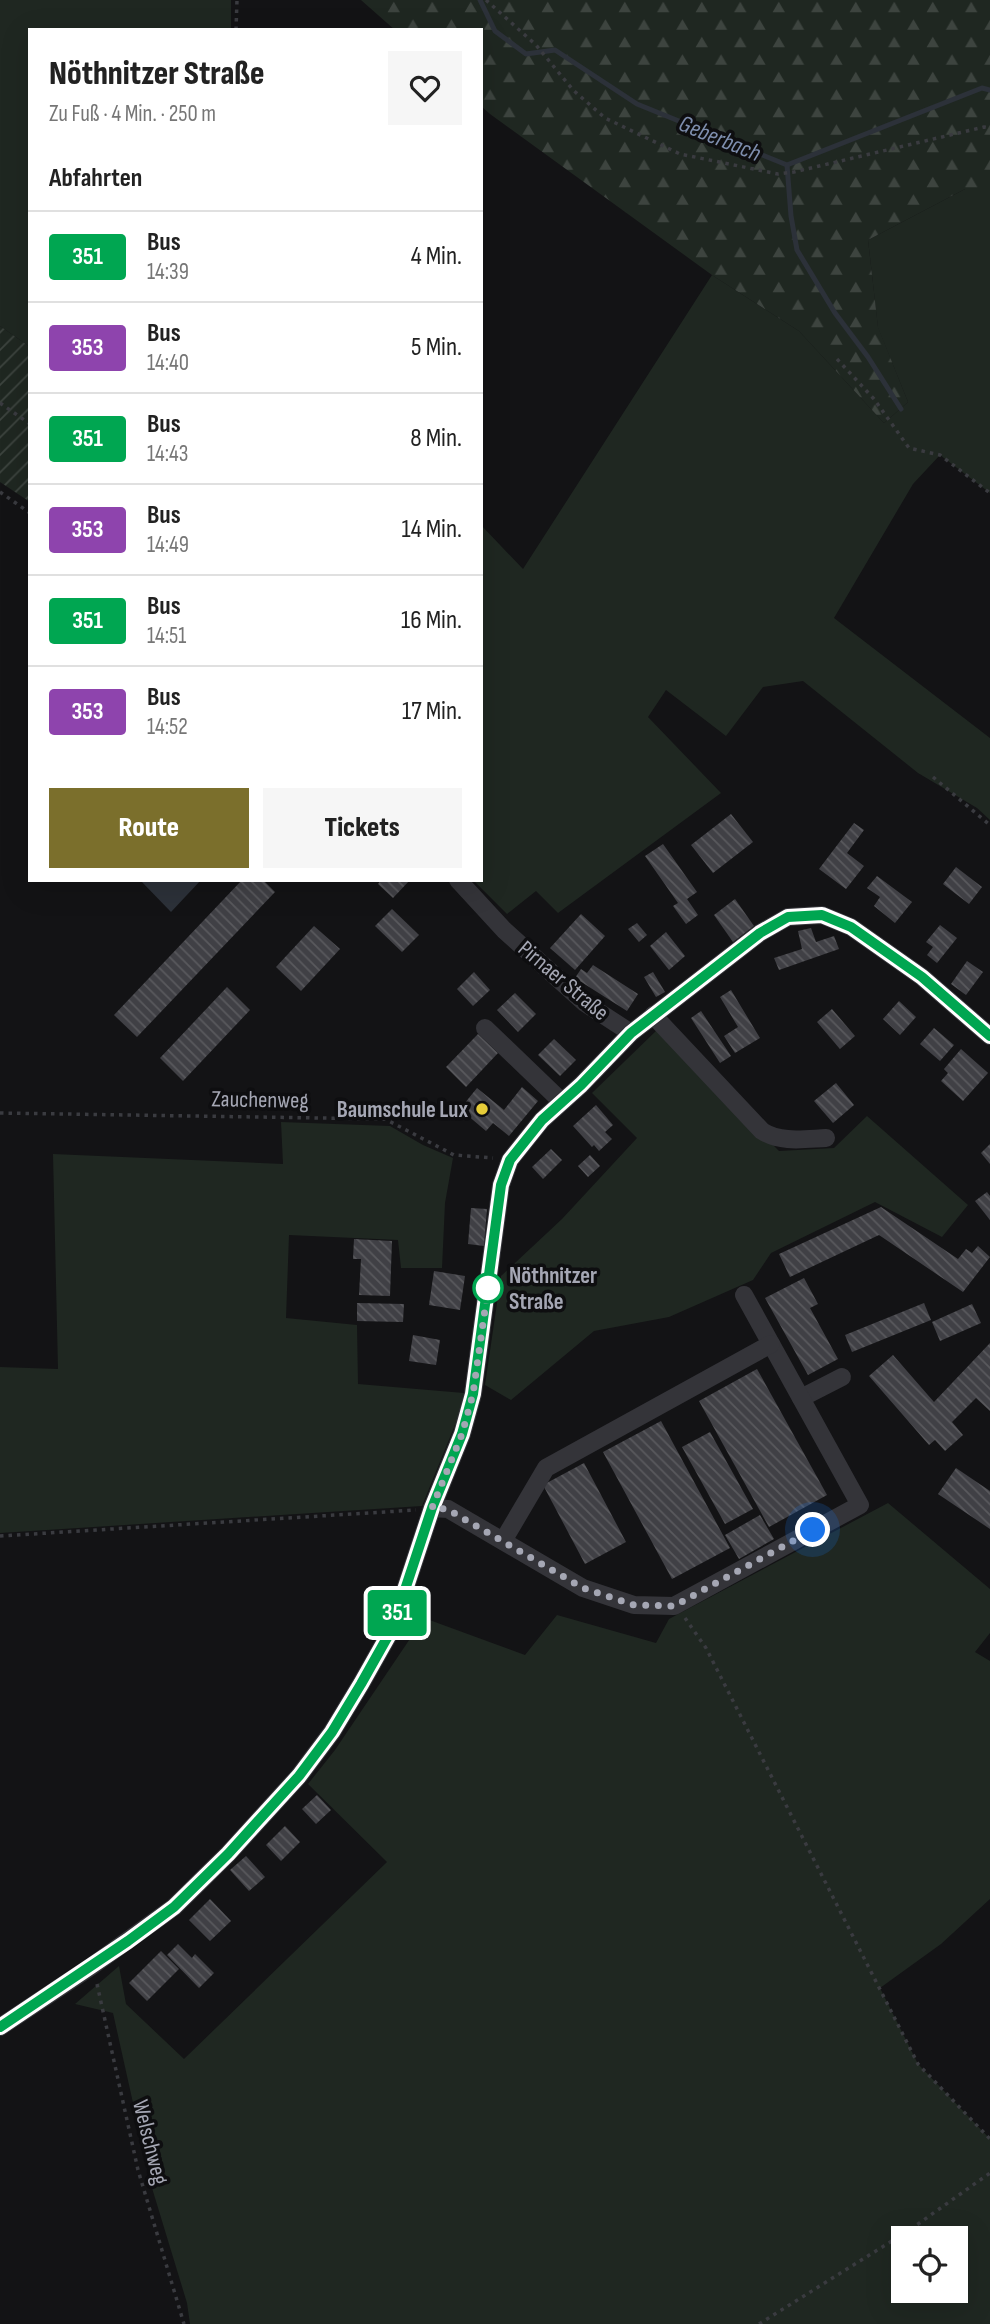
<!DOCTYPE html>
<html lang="de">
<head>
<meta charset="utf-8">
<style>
  body { margin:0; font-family:"Sofia Sans Condensed",sans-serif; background:#f6f6f6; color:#222; height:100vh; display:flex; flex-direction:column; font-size:26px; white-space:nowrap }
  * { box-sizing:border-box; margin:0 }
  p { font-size:23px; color:#767676 }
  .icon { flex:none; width:38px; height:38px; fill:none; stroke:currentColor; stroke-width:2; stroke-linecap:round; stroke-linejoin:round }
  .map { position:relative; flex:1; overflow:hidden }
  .details { position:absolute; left:28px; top:28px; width:455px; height:854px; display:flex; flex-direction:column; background:#fff; border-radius:0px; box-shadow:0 7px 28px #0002 }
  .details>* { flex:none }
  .badge { padding:0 14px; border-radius:5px; font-size:24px; line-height:46px }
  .controls { position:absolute; left:891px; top:2226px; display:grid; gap:14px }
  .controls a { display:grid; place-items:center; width:77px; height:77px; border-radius:0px; background:#fff; box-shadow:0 7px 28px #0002; font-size:35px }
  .you { position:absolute; width:35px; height:35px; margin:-18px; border:5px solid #fff; border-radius:50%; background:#1a73e8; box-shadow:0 0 0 10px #1a73e833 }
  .map>.badge { position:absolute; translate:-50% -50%; box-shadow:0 0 0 4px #fff }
  h2 { padding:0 21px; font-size:26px; line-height:63px }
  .round { display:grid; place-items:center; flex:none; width:74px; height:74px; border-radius:0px; background:#f6f6f6 }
  .overview { display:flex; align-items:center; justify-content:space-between; height:119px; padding:0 21px }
  h1 { font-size:33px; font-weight:800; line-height:52px }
  .primary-button { display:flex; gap:14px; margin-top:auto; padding:14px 21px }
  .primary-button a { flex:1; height:80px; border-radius:0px; background:#7b6f2c; color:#fff; font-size:28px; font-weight:800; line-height:80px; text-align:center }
  .primary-button a+a { background:#f6f6f6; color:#222 }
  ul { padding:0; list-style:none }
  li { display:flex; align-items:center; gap:21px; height:91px; padding:0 21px; border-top:2px solid #e0e0e0 }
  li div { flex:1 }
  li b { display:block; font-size:26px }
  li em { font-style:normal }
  li .badge { min-width:77px; font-weight:700; text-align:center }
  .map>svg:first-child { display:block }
  .green { fill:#1f2721; fill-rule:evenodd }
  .forest { fill:url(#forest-firs) }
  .garden { fill:url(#garden-furrows) }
  .water { fill:#2c3139 }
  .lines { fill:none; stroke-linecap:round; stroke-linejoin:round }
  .stream { stroke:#2c3139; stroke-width:5 }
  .building { fill:url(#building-back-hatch) }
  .path { stroke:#3a3b40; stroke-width:3.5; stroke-dasharray:3.5 5; stroke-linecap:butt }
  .minor { stroke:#343439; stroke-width:18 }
  .line-casing { stroke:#fff; stroke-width:16 }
  .line { stroke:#00a651; stroke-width:10 }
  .walk { stroke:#a5a7b4; stroke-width:7; stroke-dasharray:0 12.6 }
  .poi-dot { fill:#e7cd39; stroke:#0e0e10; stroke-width:2.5 }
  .stop-dot { fill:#fff; stroke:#00a651; stroke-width:3.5 }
  .labels { text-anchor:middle; stroke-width:7; stroke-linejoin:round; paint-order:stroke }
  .street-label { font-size:23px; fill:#a5a7b4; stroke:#0e0e10 }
  .poi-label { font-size:23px; font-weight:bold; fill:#a5a7b4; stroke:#0e0e10; text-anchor:end }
  .stop-label { font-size:23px; font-weight:bold; fill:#a5a7b4; stroke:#0e0e10; text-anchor:start }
  .water-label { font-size:24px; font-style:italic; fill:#7e8eae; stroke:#0e0e10 }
</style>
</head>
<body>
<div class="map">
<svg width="990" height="2324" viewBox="0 0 990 2324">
  <defs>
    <pattern id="forest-firs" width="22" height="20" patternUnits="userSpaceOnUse" patternTransform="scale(1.75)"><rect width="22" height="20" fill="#1f2721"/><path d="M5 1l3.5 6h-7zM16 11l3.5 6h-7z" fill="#3d443f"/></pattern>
    <pattern id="garden-furrows" width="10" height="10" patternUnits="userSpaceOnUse" patternTransform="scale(1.75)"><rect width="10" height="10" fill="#1f2721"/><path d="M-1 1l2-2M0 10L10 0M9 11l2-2" fill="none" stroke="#3d443f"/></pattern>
    <pattern id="building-back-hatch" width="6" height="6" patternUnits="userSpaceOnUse" patternTransform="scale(1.75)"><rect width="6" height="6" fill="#404045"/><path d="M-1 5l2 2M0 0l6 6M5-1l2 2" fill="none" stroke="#59595d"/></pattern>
  </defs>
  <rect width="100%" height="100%" fill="#131315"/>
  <!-- green -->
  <g class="green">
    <polygon points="0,0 231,0 231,30 30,30 30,347 0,326"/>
    <polygon points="965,189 990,189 990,493 940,455 913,484 834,618 990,738 990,820 977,808 918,773 803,681 763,687 726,736 666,690 648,717 721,793 558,913 536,891 507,914 473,880 481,880 481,525 523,569 712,275 799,331 884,423 908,402 878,328 868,240"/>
    <polygon points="658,1029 779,1151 834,1148 867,1116 968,1205 942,1237 875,1202 771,1253 753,1280 669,1317 594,1331 511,1400 485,1385 501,1276 562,1219 637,1138 592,1093"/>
    <polygon points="281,1122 390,1126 423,1145 453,1158 445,1203 442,1268 401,1268 398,1240 289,1235 286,1318 357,1325 358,1384 464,1393 457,1420 422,1506 0,1533 0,1367 58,1369 53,1154 283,1164"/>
    <path d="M888,1503L990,1589V1633L975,1652L990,1661V1899L941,1944L880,1988L918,2064L990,2139V2324H190L187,2303L152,2188L113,2013L75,2004L119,1966L126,2004L184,2059L387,1862L308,1784L335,1750L424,1618L525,1655L557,1615L656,1643L669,1619ZM903,2238H956V2291H903Z"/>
  </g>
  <!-- forest -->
  <polygon class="forest" points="361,0 990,0 990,189 965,189 868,240 878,327 908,402 884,423 799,331 712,275 490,114 481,106 481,30 395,30"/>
  <!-- garden -->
  <polygon class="garden" points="0,326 30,347 30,502 0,482"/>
  <!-- water -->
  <polygon class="water" points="140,880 201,880 171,912"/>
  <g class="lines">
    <!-- stream -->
    <g class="stream">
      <polyline points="480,0 495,31 526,54 555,50 637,104 787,165 982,88 990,90"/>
      <polyline points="787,165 791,216 797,250 835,313 868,357 901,409"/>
    </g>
  </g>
  <!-- building -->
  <g class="building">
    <polygon points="731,814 753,842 713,873 691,845"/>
    <polygon points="854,823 864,830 847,853 864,866 846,889 819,869"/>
    <polygon points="663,844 697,892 687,899 698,915 686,924 673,906 678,903 645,856"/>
    <polygon points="956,867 982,887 969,904 943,884"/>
    <polygon points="877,876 912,902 895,923 874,906 880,897 867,888"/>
    <polygon points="242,880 263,880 275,892 137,1037 114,1015"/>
    <polygon points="381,880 410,880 393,898 378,884"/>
    <polygon points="735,899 754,926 733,942 714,915"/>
    <polygon points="392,909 419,935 402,952 375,926"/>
    <polygon points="581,914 605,936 575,970 550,948"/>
    <polygon points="637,923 647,935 639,942 628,929"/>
    <polygon points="940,925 957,938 937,963 927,955 933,947 926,942"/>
    <polygon points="314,926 340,949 301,991 276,967"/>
    <polygon points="811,928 816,942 834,936 839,949 779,970 774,958 802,949 798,931"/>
    <polygon points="666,932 685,956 669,970 650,946"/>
    <polygon points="967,961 983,972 966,995 951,984"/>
    <polygon points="593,965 638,994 627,1011 575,978 581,969 587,973"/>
    <polygon points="474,972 490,990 473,1006 457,989"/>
    <polygon points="653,972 665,992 656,997 644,977"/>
    <polygon points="227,987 250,1010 183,1081 160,1058"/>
    <polygon points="731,990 760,1038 735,1053 724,1036 738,1027 720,997"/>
    <polygon points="515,993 536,1014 518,1032 497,1010"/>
    <polygon points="899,1001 916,1017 900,1035 883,1019"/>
    <polygon points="832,1009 855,1036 840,1049 817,1022"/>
    <polygon points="701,1011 731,1056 720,1063 691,1018"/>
    <polygon points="934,1028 954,1045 940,1061 920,1044"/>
    <polygon points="478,1034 498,1053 466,1087 446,1067"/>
    <polygon points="554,1039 576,1060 560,1076 538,1055"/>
    <polygon points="961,1049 988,1073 963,1101 941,1081 948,1073 944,1069"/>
    <polygon points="836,1083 854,1105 833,1123 814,1101"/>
    <polygon points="522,1087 538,1101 509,1136 493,1123 486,1131 460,1109 477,1088 504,1110"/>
    <polygon points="596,1105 613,1125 605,1132 612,1139 599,1151 594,1145 592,1147 573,1126"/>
    <polygon points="990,1144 990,1164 981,1153"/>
    <polygon points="551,1149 562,1160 543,1179 532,1167"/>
    <polygon points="590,1155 600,1166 588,1177 578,1166"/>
    <polygon points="987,1192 990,1196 990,1220 975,1201"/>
    <polygon points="881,1207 958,1259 966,1249 972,1253 978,1246 990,1257 963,1292 879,1235 790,1277 779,1254"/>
    <polygon points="471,1208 487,1209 484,1246 468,1244"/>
    <polygon points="354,1239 392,1241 390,1296 359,1295 361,1259 353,1259"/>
    <polygon points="434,1271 465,1276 460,1310 429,1305"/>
    <polygon points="804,1278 818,1304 810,1308 838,1359 808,1375 765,1298"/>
    <polygon points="357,1303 404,1304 403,1322 357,1321"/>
    <polygon points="924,1303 931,1320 852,1352 845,1335"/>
    <polygon points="972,1304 981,1323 940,1341 932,1322"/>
    <polygon points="413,1335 440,1340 436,1365 409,1361"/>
    <polygon points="990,1343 990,1411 976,1398 952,1422 963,1435 945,1451 935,1440 929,1445 869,1376 893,1355 934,1402"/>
    <polygon points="757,1369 827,1495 769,1527 699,1401"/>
    <polygon points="661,1421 730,1548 672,1579 603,1452"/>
    <polygon points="710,1432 753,1509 725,1524 682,1447"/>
    <polygon points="584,1463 626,1542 585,1564 543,1485"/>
    <polygon points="956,1468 990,1491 990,1529 938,1494"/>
    <polygon points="760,1515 774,1539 739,1559 725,1535"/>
    <polygon points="317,1795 331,1810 316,1824 302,1809"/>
    <polygon points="285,1826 300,1842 281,1861 266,1845"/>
    <polygon points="246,1856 265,1877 249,1891 230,1870"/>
    <polygon points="210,1899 231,1921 210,1941 189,1920"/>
    <polygon points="178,1944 192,1958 195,1954 214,1973 199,1988 167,1955"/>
    <polygon points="161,1951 179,1969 147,2001 129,1983"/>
  </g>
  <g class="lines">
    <!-- path -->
    <g class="path">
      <polyline points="486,0 536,45 573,90 605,118 680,154 778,174 794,172 984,127 990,128"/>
      <polyline points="236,30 237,0"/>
      <polyline points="837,359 874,399 909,448 940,455 990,493"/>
      <polyline points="0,403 30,424"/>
      <polyline points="0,492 30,513"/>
      <polyline points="933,777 990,825"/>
      <polyline points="0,1113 385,1119 454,1155 493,1158"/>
      <polyline points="0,1536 416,1510"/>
      <polyline points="685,1618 706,1648 918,2064 990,2139"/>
      <polyline points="97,1984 138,2170 184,2324"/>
      <polyline points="759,2324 911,2229 990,2173"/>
    </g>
    <!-- minor -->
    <g class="minor">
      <polyline points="458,880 504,930 585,1003 631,1033"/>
      <path d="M653,1015L762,1131C781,1143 804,1139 826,1138"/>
      <polyline points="485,1028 562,1102"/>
      <polyline points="801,1398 842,1377"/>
      <polyline points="432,1508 448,1509 583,1588 634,1605 674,1606 860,1505 744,1295"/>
      <polyline points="503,1541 546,1468 771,1344"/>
      <polyline points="0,2027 92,1966 174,1907 228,1854 299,1776 332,1732 361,1684 392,1629 432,1508 462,1434 473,1394 501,1185 510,1160 542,1120 581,1085 631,1033 760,933 788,917 822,915 851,927 922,977 990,1036"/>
    </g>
  </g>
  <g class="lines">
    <!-- line casing -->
    <g class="line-casing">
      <polyline id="line" points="0,2027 128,1941 174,1907 228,1854 299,1776 332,1732 361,1684 392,1629 432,1508 462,1434 473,1394 501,1185 510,1160 542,1120 581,1085 631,1033 760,933 788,917 822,915 851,927 922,977 990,1036"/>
    </g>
    <!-- line -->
    <use href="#line" class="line"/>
    <!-- walk -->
    <polyline class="walk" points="488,1288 473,1394 462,1434 432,1508 447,1509 583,1588 634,1605 674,1606 813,1530"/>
  </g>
  <!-- markers -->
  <circle class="poi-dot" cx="482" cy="1109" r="7"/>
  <circle class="stop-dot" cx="488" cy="1288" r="14"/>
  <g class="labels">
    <!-- street labels -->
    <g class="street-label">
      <text transform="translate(564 980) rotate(40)" y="8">Pirnaer Straße</text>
      <text transform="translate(260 1099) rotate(1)" y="8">Zauchenweg</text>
      <text transform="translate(151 2142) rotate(76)" y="8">Welschweg</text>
    </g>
    <!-- poi labels -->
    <g class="poi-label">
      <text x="468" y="1117">Baumschule Lux</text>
    </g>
    <!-- stop labels -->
    <g class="stop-label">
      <text x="509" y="1283">Nöthnitzer<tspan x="509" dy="26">Straße</tspan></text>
    </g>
    <!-- water labels -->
    <g class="water-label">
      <text transform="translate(720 138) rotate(22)" y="8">Geberbach</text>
    </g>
  </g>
</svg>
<div class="controls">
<a><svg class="icon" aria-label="locate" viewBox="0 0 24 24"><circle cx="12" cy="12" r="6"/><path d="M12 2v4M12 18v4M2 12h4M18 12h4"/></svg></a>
</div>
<div class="you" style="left:813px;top:1530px"></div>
<b class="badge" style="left:397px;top:1613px;background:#00a651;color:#fff">351</b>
<section class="details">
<div class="overview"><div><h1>Nöthnitzer Straße</h1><p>Zu Fuß · 4 Min. · 250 m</p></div><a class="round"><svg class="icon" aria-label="heart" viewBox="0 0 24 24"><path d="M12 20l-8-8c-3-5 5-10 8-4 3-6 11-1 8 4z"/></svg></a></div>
<h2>Abfahrten</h2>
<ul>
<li><span class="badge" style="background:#00a651;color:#fff">351</span><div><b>Bus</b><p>14:39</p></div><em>4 Min.</em></li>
<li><span class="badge" style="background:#8e44ad;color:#fff">353</span><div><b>Bus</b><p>14:40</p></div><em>5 Min.</em></li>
<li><span class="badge" style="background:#00a651;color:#fff">351</span><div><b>Bus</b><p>14:43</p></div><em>8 Min.</em></li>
<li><span class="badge" style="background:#8e44ad;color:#fff">353</span><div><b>Bus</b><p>14:49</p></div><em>14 Min.</em></li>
<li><span class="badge" style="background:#00a651;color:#fff">351</span><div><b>Bus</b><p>14:51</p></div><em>16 Min.</em></li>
<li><span class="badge" style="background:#8e44ad;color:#fff">353</span><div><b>Bus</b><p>14:52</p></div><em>17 Min.</em></li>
</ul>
<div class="primary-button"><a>Route</a><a>Tickets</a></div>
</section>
</div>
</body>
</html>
